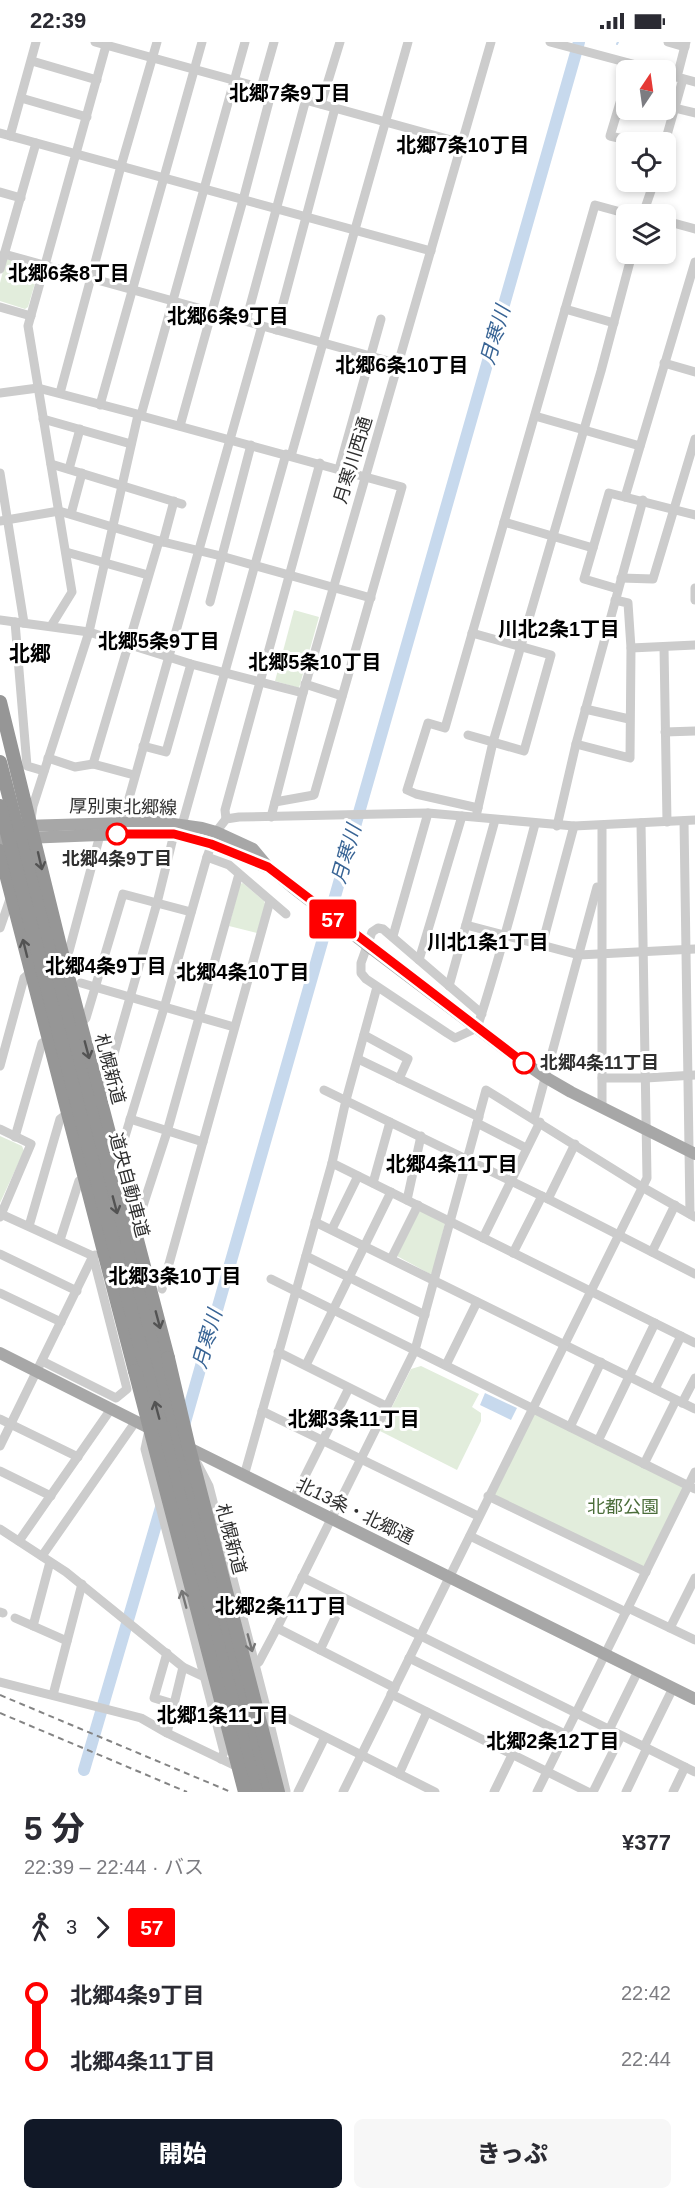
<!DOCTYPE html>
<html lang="ja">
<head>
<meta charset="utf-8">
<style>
  body { margin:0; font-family:Arial,"Noto Sans JP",sans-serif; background:#f7f7f7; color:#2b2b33; height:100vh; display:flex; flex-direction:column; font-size:22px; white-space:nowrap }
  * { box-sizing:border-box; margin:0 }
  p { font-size:20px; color:#7c7c81 }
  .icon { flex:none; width:33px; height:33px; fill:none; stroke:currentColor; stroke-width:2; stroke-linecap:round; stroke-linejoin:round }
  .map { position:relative; height:1750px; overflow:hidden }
  .side { display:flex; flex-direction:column; background:#fff; flex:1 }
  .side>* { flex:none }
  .badge { padding:0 12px; border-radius:4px; font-size:21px; line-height:39px }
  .needle { width:39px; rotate:13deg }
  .tools { position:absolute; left:616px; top:18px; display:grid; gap:12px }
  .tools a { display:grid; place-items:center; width:60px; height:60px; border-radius:9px; background:#fff; box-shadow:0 3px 9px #0003; font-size:30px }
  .map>.badge { position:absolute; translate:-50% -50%; box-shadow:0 0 0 3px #fff }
  .legs { display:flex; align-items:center; gap:9px; height:66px; padding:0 24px; font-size:20px }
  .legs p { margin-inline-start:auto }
  .head { display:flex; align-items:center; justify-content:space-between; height:102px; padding:0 24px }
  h1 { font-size:33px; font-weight:800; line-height:45px }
  .button { display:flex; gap:12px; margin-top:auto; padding:12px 24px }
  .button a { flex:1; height:69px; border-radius:9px; background:#111827; color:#fff; font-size:24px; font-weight:800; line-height:69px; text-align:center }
  .button a+a { background:#f7f7f7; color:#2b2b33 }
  ul { padding:0 24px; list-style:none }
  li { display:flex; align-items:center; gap:21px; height:66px; font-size:22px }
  li i { display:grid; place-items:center; width:9px; height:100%; margin:0 8px; background:currentColor }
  li i::after { content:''; width:15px; height:15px; margin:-8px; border:4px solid; border-radius:50%; background:#fff }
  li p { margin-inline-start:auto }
  li:first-child i { background:linear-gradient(#0000 50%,currentColor 0) }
  li:last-child i { background:linear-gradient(currentColor 50%,#0000 0) }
  .status { display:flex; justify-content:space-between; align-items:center; height:42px; padding:0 30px; background:#fff; direction:ltr }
  .status svg { height:16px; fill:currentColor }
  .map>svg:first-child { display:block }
  .green { fill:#e2eddc }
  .water { fill:#c7d9ed }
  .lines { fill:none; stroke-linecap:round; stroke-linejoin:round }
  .stream { stroke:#c7d9ed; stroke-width:2 }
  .river { stroke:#c7d9ed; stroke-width:12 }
  .minor { stroke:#ccc; stroke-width:9 }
  .major { stroke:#a7a7a7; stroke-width:12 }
  .highway { stroke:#969696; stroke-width:14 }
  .rail { stroke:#848484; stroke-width:2; stroke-dasharray:6 4.5; stroke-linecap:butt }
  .major-bridge { stroke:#a7a7a7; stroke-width:12 }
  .highway-bridge { stroke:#969696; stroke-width:14 }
  .oneway { stroke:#535353 }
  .oneway2 { stroke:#767676 }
  .line-1-casing { stroke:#fff; stroke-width:14 }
  .line-1 { stroke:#f00; stroke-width:9 }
  .stop-1-dot { fill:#fff; stroke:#f00; stroke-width:3 }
  .labels { text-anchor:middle; stroke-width:6; stroke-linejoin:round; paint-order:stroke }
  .street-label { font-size:18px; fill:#2f2f2f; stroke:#fff }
  .stop-label { font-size:18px; font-weight:bold; fill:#2f2f2f; stroke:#fff }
  .park-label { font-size:18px; fill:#4b6d3a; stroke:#fff }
  .neighbourhood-label { font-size:20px; font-weight:bold; fill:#000; stroke:#fff }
  .water-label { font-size:20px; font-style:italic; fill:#386495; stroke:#fff }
  .quarter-label { font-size:21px; font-weight:bold; fill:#000; stroke:#fff }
</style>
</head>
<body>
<div class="status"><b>22:39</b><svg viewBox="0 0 49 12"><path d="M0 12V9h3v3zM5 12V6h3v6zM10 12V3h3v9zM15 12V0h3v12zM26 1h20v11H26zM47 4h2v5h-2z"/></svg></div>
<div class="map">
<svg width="695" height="1750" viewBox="0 0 695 1750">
  <rect width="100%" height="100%" fill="#fff"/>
  <!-- green -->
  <g class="green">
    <polygon points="6,217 40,224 28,265 25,267 0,259 0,241"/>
    <polygon points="294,568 319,575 299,646 275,639"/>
    <polygon points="243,841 264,859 265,862 257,891 229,884 240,842"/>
    <polygon points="0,1094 22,1104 24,1109 0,1161"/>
    <polygon points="421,1169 445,1181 433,1231 430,1232 397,1214 418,1170"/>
    <polygon points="421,1324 479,1352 472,1365 481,1371 481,1379 457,1428 380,1389 411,1327"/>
    <polygon points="533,1371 684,1444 644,1527 493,1452"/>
  </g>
  <!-- water -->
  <polygon class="water" points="485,1351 517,1366 511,1378 480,1363"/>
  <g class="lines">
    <!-- stream -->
    <polyline class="stream" points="617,2 618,0"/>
    <!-- river -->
    <g class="river">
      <polyline points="183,1387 579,0"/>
      <polyline points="84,1728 162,1462"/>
    </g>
    <!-- minor -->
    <g class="minor">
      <polyline points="95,0 462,101"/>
      <polyline points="550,0 655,28"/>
      <polyline points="668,0 685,5"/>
      <polyline points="32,19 97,38"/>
      <polyline points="666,32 695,40"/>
      <polyline points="677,35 686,0"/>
      <polyline points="261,46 274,0"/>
      <polyline points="627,55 622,54 610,94 636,100"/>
      <polyline points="21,56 87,75"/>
      <polyline points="321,62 340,0"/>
      <polyline points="666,64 695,71"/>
      <polyline points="0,91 431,209"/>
      <polyline points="10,94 36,0"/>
      <polyline points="665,100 683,37"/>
      <polyline points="0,150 21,156"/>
      <polyline points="643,172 654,140"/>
      <polyline points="666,179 695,187"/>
      <polyline points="4,212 399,322"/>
      <polyline points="0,227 36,101"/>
      <polyline points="0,265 31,274"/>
      <polyline points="565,267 614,281"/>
      <polyline points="246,279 306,57"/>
      <polyline points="276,288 335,66"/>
      <polyline points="664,321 695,330"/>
      <polyline points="0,351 38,346 141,373 245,0"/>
      <polyline points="60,351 121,124 157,0"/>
      <polyline points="100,363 202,0"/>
      <polyline points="535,374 640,404"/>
      <polyline points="43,377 131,402"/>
      <polyline points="180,384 243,158 272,48"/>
      <polyline points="291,414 408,0"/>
      <polyline points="51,422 182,462"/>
      <polyline points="69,427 80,387"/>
      <polyline points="339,427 381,277"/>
      <polyline points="0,431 24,581"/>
      <polyline points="625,455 695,220"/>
      <polyline points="71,472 82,431"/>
      <polyline points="0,479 59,469 159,499 221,514 371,556"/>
      <polyline points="504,480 593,506"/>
      <polyline points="163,500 174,459"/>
      <polyline points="66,510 148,533"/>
      <polyline points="621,536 653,537 695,397"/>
      <polyline points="695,546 695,558"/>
      <polyline points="618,547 584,537 609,451 695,473"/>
      <polyline points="210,560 251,403"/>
      <polyline points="0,578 89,590 191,622 303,651"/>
      <polyline points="15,580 27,724 44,729"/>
      <polyline points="51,584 72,550 28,284 107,0"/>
      <polyline points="664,605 667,780"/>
      <polyline points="631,606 695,603"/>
      <polyline points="305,642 342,654"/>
      <polyline points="585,667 629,677"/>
      <polyline points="665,690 695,689"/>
      <polyline points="468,693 524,709 551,613 472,591"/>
      <polyline points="576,702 630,716 631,606 628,561 615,558"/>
      <polyline points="143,704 166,710 191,622"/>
      <polyline points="48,716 75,725 93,722 134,733"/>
      <polyline points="93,722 159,499"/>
      <polyline points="478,766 416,752 407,748 428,681 445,686 595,163 628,172"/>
      <polyline points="477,770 493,700 601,329 632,212"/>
      <polyline points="271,775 303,651 491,0"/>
      <polyline points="31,777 33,764 89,590 138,373 402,445 314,753 275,760"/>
      <polyline points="226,777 225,768 320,421"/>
      <polyline points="684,779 690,1172"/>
      <polyline points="122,781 262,284"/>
      <polyline points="182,783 286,412"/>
      <polyline points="557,784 576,702 643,458"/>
      <polyline points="207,815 229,823 286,872"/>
      <polyline points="466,883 579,913 695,907"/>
      <polyline points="0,886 11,854"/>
      <polyline points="393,894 428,771"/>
      <polyline points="542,903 574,784"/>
      <polyline points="62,912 69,909 100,793"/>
      <polyline points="419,918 462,774"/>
      <polyline points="81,941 234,985"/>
      <polyline points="449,944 495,778"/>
      <path d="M482,972L383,887L378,886L372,890L361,921V931L366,937L447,991L455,996L477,986C499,919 517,850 535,782"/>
      <polyline points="80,982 86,976 123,852 191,870"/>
      <polyline points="364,993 408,1017 399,1037"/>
      <polyline points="358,1017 479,1075"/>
      <polyline points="0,1024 24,936 31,930"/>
      <polyline points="602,1036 646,1036 695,1033"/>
      <polyline points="324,1048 548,1157 695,1232"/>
      <polyline points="98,1051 104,1047 157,861 174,792"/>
      <polyline points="602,1065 602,784"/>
      <polyline points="130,1077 203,1100"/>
      <polyline points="534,1077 597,845"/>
      <polyline points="477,1081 526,1106"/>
      <polyline points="0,1087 31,1102 0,1175"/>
      <polyline points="15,1095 42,1001 50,997"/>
      <polyline points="113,1110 123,1101 164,966 207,815 216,790 226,777 239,775 428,771 574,784 695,778"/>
      <polyline points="332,1121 695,1301"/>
      <polyline points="373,1141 390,1080"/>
      <polyline points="548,1157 575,1102"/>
      <polyline points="407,1158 421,1094"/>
      <polyline points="315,1180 695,1367"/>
      <polyline points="132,1183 138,1179 167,1090 239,832"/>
      <polyline points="29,1184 60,1077 68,1071"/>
      <polyline points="332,1187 358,1134"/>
      <polyline points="483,1196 540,1080"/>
      <polyline points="60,1198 79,1139 85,1135"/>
      <polyline points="652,1210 675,1163"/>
      <polyline points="513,1211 542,1154"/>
      <polyline points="0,1212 77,1249"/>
      <polyline points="306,1214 425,1273"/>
      <polyline points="391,1217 418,1163"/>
      <polyline points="271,1237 695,1447"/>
      <polyline points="162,1247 270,859"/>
      <polyline points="0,1251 61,1280"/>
      <polyline points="278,1310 386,1364"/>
      <polyline points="42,1319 116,1356 127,1347 93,1214 95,1213"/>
      <polyline points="306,1323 391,1150"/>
      <polyline points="446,1323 477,1260"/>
      <polyline points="655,1347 681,1294"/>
      <polyline points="682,1361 695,1336"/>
      <polyline points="262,1369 478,1474"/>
      <polyline points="0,1377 78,1415"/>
      <polyline points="570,1385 601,1320"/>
      <polyline points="149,1388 145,1407 224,1710 221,1717"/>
      <polyline points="598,1399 655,1281"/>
      <polyline points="0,1404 93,1214 1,1172"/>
      <polyline points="197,1421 209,1444 266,1665 286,1749"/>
      <polyline points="644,1422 676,1358"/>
      <polyline points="0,1429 51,1454"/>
      <polyline points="244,1434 332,1121 346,1058 377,945"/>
      <polyline points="488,1454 646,1530"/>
      <polyline points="293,1458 349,1346"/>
      <polyline points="0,1487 66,1530 183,1625 217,1641"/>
      <polyline points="470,1494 626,1570"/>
      <polyline points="19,1499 111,1367"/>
      <polyline points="42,1514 136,1379"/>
      <polyline points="302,1535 695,1730"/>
      <polyline points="628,1566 695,1598"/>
      <polyline points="0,1570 3,1571"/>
      <polyline points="15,1576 67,1599"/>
      <polyline points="33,1584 50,1520"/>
      <polyline points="277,1586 395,1646"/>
      <polyline points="670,1586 695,1536"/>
      <polyline points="320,1608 344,1557"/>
      <polyline points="167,1611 154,1656 174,1662"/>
      <polyline points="409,1616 565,1692"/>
      <polyline points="255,1623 259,1620 277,1586 415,1308 486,1048 642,1145 695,1175"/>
      <polyline points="0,1640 141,1676 167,1691 240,1726"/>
      <polyline points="391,1652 588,1750"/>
      <polyline points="53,1653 82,1542"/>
      <polyline points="254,1659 435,1750"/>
      <polyline points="609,1688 638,1629"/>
      <polyline points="167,1691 183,1625"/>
      <polyline points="644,1705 673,1646"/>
      <polyline points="399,1732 427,1670"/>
      <polyline points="298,1750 325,1695"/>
      <polyline points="343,1750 647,1136 641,781"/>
      <polyline points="494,1750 512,1713"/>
      <polyline points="537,1750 695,1430"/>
      <polyline points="593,1750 621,1694"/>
      <polyline points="626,1750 647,1706"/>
      <polyline points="673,1750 685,1725"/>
    </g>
    <!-- major -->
    <g class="major">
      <polyline points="23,784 159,780 202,786 216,790 253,807 268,825 292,845"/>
      <polyline points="0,797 149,791 174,792 211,802 266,825"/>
      <polyline points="372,907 506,1008 545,1035 571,1050 695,1112"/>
      <polyline points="0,1311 157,1390"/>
      <polyline points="183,1403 695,1657"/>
    </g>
    <!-- highway -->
    <g class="highway">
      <polyline points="0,660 60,904 168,1316"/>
      <polyline points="0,809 135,1329"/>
    </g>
    <!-- rail -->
    <g class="rail">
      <polyline points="0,1653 231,1750"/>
      <polyline points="0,1671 187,1750"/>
    </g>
    <!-- major-bridge -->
    <polyline class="major-bridge" points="292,845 372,907"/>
    <!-- highway-bridge -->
    <g class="highway-bridge">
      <polyline points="0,720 268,1750"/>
      <polyline points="0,764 256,1750"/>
      <polyline points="168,1316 189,1406 278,1750"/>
      <polyline points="135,1329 245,1750"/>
    </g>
  </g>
  <!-- one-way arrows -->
  <defs><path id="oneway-shaft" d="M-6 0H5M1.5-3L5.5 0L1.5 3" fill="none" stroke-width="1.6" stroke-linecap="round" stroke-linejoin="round" transform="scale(1.5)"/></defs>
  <g class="oneway">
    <use href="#oneway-shaft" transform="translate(40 819) rotate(77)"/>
    <use href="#oneway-shaft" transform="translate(25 906) rotate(-104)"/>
    <use href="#oneway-shaft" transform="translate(87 1008) rotate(75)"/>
    <use href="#oneway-shaft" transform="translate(115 1163) rotate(75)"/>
    <use href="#oneway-shaft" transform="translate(158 1278) rotate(75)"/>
    <use href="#oneway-shaft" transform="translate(157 1368) rotate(-105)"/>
  </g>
  <g class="oneway2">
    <use href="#oneway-shaft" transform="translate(184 1557) rotate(-105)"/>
    <use href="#oneway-shaft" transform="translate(250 1601) rotate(75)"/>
  </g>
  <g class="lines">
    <!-- line-1 casing -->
    <g class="line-1-casing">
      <polyline id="line-1" points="117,792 174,792 211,802 268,825 524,1021"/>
    </g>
    <!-- line-1 -->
    <use href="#line-1" class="line-1"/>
  </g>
  <!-- markers -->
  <g class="stop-1-dot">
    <circle cx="117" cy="792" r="10"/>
    <circle cx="524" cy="1021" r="10"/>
  </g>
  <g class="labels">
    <!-- street labels -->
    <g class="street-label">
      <text transform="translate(353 418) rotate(-73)" y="6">月寒川西通</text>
      <text transform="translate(123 765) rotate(1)" y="6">厚別東北郷線</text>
      <text transform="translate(110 1027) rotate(75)" y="6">札幌新道</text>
      <text transform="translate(129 1143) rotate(75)" y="6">道央自動車道</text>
      <text transform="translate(355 1469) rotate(26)" y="6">北13条・北郷通</text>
      <text transform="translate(231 1497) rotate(75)" y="6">札幌新道</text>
    </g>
    <!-- stop labels -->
    <g class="stop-label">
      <text x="117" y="823">北郷4条9丁目</text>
      <text x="540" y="1027" text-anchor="start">北郷4条11丁目</text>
    </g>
    <!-- park labels -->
    <g class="park-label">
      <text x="623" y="1471">北都公園</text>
    </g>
    <!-- neighbourhood labels -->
    <g class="neighbourhood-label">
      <text x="290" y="58">北郷7条9丁目</text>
      <text x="463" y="110">北郷7条10丁目</text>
      <text x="69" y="238">北郷6条8丁目</text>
      <text x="228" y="281">北郷6条9丁目</text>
      <text x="402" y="330">北郷6条10丁目</text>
      <text x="559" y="594">川北2条1丁目</text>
      <text x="159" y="606">北郷5条9丁目</text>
      <text x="315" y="627">北郷5条10丁目</text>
      <text x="488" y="907">川北1条1丁目</text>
      <text x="106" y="931">北郷4条9丁目</text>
      <text x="243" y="937">北郷4条10丁目</text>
      <text x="452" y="1129">北郷4条11丁目</text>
      <text x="175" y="1241">北郷3条10丁目</text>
      <text x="354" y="1384">北郷3条11丁目</text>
      <text x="281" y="1571">北郷2条11丁目</text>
      <text x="223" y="1680">北郷1条11丁目</text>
      <text x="553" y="1706">北郷2条12丁目</text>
    </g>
    <!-- water labels -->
    <g class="water-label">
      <text transform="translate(495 293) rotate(-74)" y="7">月寒川</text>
      <text transform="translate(346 812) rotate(-74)" y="7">月寒川</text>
      <text transform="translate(207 1297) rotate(-74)" y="7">月寒川</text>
    </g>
    <!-- quarter labels -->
    <g class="quarter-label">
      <text x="30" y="619">北郷</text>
    </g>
  </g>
</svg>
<div class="tools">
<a><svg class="needle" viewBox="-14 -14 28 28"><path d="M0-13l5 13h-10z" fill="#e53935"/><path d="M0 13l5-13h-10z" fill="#7c7c81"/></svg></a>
<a><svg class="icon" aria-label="locate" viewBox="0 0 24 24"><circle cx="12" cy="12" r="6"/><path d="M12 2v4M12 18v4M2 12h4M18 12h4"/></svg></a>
<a><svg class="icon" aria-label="layers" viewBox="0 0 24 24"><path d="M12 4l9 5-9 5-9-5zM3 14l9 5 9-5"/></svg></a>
</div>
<b class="badge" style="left:333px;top:877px;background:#f00;color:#fff">57</b>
</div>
<section class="side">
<div class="head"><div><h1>5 分</h1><p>22:39 – 22:44 · バス</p></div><b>¥377</b></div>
<div class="legs"><svg class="icon" aria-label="walk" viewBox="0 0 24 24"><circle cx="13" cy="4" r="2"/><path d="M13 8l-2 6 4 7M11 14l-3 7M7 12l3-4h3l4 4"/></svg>3<svg class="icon" aria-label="forward" viewBox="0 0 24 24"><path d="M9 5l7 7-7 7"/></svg><b class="badge" style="background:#f00;color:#fff">57</b></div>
<ul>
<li><i style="color:#f00"></i><b>北郷4条9丁目</b><p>22:42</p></li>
<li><i style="color:#f00"></i><b>北郷4条11丁目</b><p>22:44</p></li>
</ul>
<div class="button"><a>開始</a><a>きっぷ</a></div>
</section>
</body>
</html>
